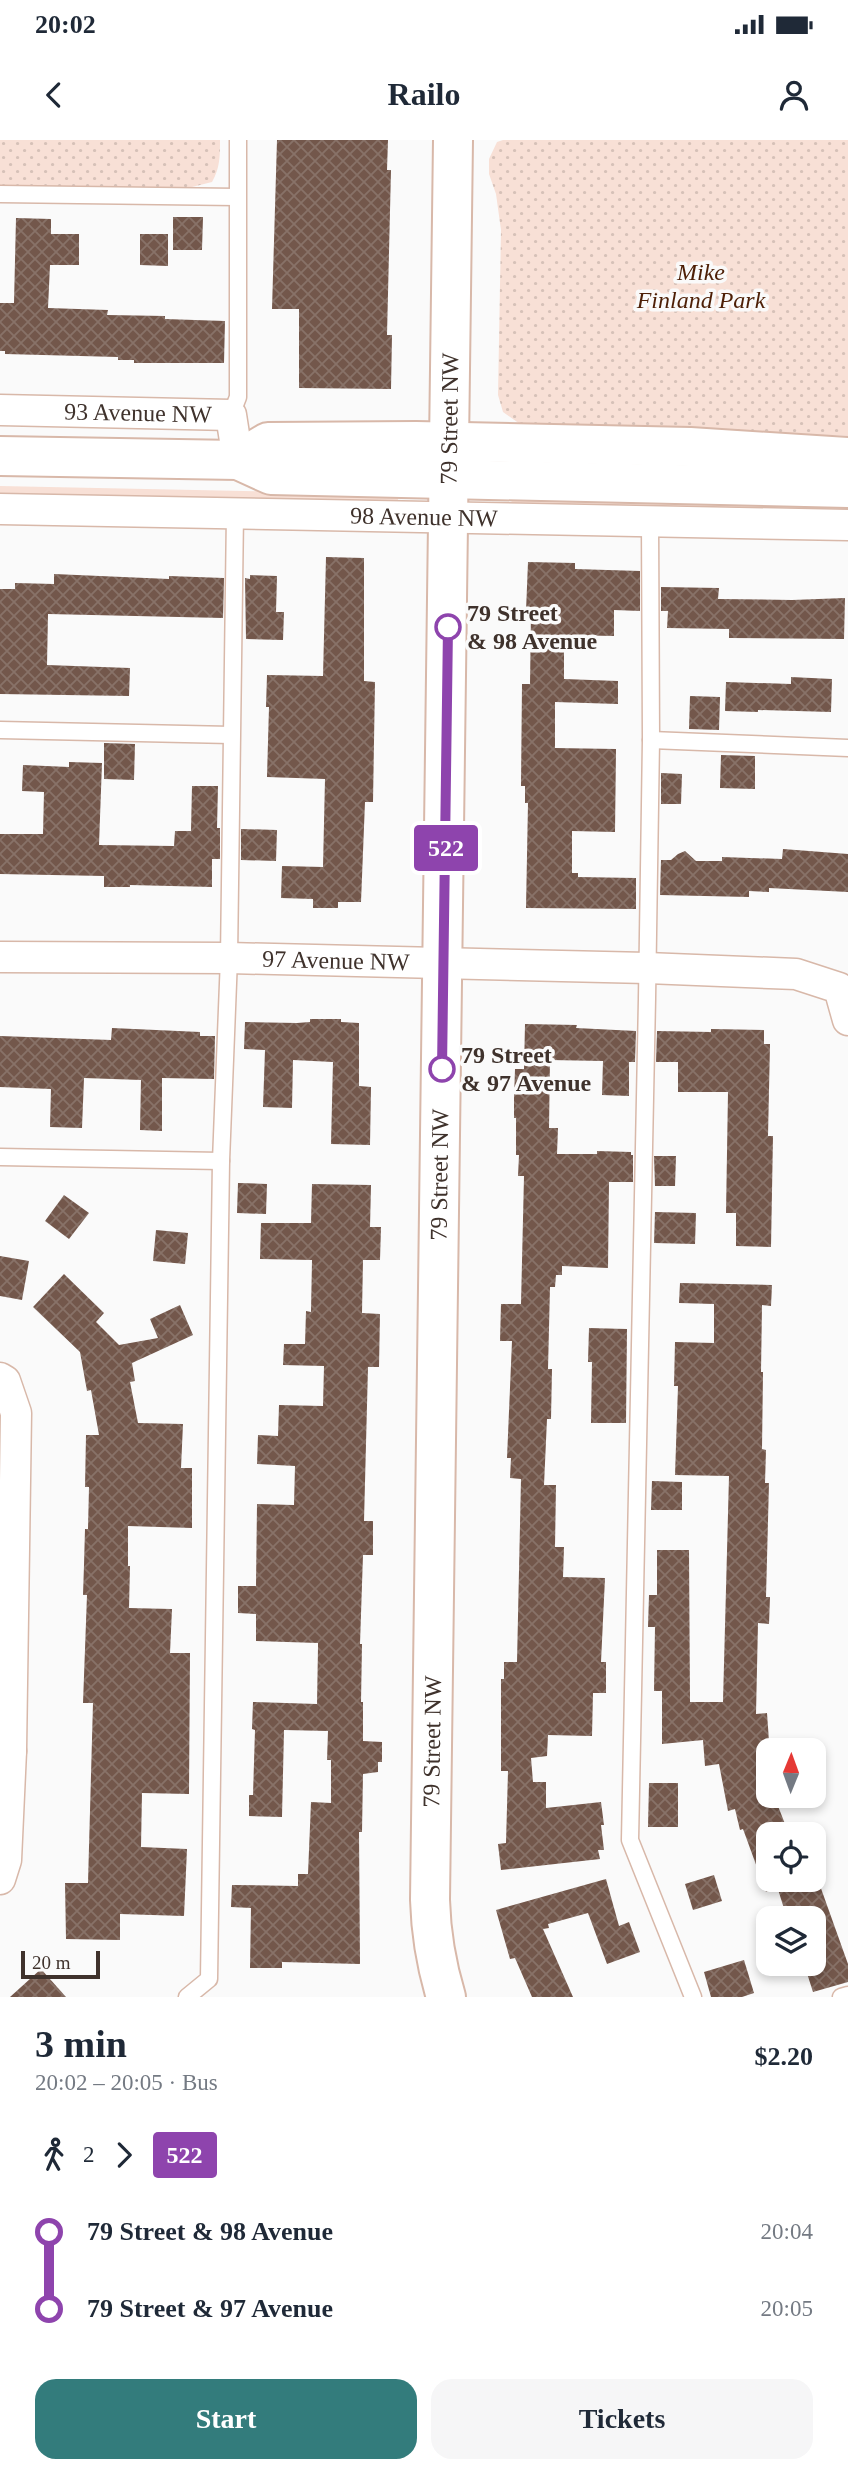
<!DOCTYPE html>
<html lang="en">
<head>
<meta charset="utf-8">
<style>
  body { margin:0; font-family:Georgia,serif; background:#f6f6f7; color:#1f2937; height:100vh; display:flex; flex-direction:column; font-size:26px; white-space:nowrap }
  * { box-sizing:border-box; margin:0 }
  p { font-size:23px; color:#747a83 }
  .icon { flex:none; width:38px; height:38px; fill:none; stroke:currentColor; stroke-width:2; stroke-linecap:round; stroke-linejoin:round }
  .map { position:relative; height:1857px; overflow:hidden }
  .details { display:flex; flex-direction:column; background:#fff; flex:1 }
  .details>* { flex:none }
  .badge { padding:0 14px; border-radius:5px; font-size:24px; line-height:46px }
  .needle { width:46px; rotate:1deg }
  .buttons { position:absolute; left:756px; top:1598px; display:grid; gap:14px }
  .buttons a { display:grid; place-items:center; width:70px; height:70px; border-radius:14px; background:#fff; box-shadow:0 4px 10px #0003; font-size:35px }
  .scale { position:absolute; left:21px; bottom:18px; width:79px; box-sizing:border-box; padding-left:7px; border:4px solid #3f322c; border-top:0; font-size:19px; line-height:24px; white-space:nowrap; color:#3f322c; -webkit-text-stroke:5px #fafafa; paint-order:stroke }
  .map>.badge { position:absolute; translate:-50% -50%; box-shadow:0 0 0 4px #fff }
  .legs { display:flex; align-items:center; gap:10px; height:77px; padding:0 35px; font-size:23px }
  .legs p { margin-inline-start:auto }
  .head { display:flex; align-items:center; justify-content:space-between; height:119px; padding:0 35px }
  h1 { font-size:38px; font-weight:700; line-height:52px }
  .primary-button { display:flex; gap:14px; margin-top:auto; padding:14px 35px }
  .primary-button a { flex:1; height:80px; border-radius:21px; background:#337c7c; color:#fff; font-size:28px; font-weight:700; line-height:80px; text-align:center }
  .primary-button a+a { background:#f6f6f7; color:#1f2937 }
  ul { padding:0 35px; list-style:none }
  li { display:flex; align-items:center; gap:24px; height:77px; font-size:26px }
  li i { display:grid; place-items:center; width:10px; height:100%; margin:0 9px; background:currentColor }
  li i::after { content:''; width:18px; height:18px; margin:-9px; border:5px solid; border-radius:50%; background:#fff }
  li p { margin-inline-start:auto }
  li:first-child i { background:linear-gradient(#0000 50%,currentColor 0) }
  li:last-child i { background:linear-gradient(currentColor 50%,#0000 0) }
  .status { display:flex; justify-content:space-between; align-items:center; height:49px; padding:0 35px; background:#fff; direction:ltr }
  .status svg { height:19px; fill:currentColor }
  header { display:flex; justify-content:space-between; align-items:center; height:91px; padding:0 35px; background:#fff; font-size:32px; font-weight:700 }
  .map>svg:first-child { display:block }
  .grass { fill:#f8e0d6 }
  .park { fill:url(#park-dots) }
  .building { fill:url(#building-cross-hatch) }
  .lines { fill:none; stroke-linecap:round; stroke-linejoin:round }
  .service-casing { stroke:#d8b8a9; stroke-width:19 }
  .minor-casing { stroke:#d8b8a9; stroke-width:33 }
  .tertiary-casing { stroke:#d8b8a9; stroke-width:42 }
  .secondary-casing { stroke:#d8b8a9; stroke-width:42 }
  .service { stroke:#fff; stroke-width:16 }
  .minor { stroke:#fff; stroke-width:30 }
  .tertiary { stroke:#fff; stroke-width:38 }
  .secondary { stroke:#fff; stroke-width:38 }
  .line-1-casing { stroke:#fff; stroke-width:16 }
  .line-1 { stroke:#8e44ad; stroke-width:10 }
  .stop-1-dot { fill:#fff; stroke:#8e44ad; stroke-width:3.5 }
  .labels { text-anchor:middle; stroke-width:7; stroke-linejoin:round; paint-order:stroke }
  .park-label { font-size:24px; font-style:italic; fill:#4d1f06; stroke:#fafafa }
  .street-label { font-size:24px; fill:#3f322c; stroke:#fafafa }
  .stop-label { font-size:24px; font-weight:bold; fill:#3f322c; stroke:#fafafa; text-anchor:start }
</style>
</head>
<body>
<div class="status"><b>20:02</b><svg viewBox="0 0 49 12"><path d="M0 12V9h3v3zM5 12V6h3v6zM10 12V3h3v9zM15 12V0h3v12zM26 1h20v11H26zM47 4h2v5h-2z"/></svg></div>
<header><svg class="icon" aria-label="back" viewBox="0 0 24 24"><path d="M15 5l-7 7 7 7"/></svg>Railo<svg class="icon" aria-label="person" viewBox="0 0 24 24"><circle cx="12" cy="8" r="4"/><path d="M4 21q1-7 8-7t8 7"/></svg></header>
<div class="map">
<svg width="848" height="1857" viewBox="0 0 848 1857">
  <defs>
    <pattern id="park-dots" width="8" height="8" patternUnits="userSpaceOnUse" patternTransform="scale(1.75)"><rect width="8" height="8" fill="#f8e0d6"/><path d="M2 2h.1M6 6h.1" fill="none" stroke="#d6c1b8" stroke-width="1.8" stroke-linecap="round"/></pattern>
    <pattern id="building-cross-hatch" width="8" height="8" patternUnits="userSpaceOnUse" patternTransform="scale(1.75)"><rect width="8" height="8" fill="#73574b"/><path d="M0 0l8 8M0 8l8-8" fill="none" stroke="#887268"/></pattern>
  </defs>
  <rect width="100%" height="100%" fill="#fafafa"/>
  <!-- grass -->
  <g class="grass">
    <polygon points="0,346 398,354 398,365 0,357"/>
    <polygon points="512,357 848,364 848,373 511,366"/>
  </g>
  <!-- park -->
  <g class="park">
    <path d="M0,0H220C220,16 220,28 212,42L188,48L0,46Z"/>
    <polygon points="503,0 848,0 848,296 520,284 503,272 498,255 501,90 496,54 489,34 489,19 497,2"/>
  </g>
  <!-- building -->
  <g class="building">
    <polygon points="277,0 388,0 387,30 391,30 387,195 392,195 391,249 299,248 299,169 272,169"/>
    <polygon points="173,77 203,77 202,110 173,110"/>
    <polygon points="16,78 51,79 51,94 79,94 79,125 50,125 48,168 108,170 107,175 165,176 165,179 225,181 224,223 134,223 134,220 118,220 118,217 5,214 5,211 0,211 0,163 14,163"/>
    <polygon points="140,94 168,94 168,126 140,125"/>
    <polygon points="326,417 364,418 364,541 375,542 373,662 365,662 361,762 338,762 338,768 313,768 313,759 281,758 282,726 323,727 325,639 267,637 269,567 266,567 267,535 323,536"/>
    <polygon points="528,422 575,423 575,429 640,431 640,471 614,470 614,496 564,495 564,539 618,541 618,564 555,562 555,608 616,609 615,692 572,691 572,733 578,733 578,737 636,738 636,769 526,768 528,663 525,663 525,646 521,646 522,544 530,544 531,471 526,471"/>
    <polygon points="54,434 169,439 169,436 224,438 223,478 48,474 47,525 130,528 129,556 0,554 0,449 15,449 15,443 54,444"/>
    <polygon points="250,435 277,436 276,472 284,472 283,500 246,499 245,438 250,439"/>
    <polygon points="661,447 719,448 718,459 792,460 845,458 844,499 729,498 729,489 667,488 668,471 661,471"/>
    <polygon points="791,537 832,539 831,572 758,570 758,572 725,571 726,542 791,544"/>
    <polygon points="690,556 720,557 719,590 689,589"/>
    <polygon points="104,603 135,604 134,640 104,639"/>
    <polygon points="721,615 755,616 755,649 720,648"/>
    <polygon points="69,622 102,623 99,705 174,706 175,691 191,691 192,646 218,646 217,688 220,688 220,719 212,719 212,747 130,745 130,747 104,747 104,736 0,734 0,694 43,694 44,652 22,651 23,625 69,627"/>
    <polygon points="661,633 682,634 681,664 661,664"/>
    <polygon points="241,689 277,690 276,721 241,720"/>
    <polygon points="783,709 848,714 848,752 769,748 769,752 749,751 749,757 660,755 661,720 671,720 678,714 685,711 696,721 722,721 722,717 782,719"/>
    <polygon points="310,879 341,879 341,882 359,883 359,946 371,947 370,1005 331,1004 333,922 293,920 292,968 263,967 265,910 244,909 245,882 297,883 310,882"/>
    <polygon points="525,884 577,885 576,888 636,891 635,922 629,922 629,956 602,955 603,921 550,920 549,988 558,988 557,1014 597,1014 597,1011 631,1012 631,1015 633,1015 633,1042 609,1042 608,1128 562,1126 562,1135 556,1135 555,1147 550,1147 548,1229 552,1229 551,1279 547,1279 544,1345 556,1345 555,1407 564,1407 563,1437 605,1438 601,1522 606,1522 606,1553 593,1553 592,1596 548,1595 547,1616 531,1618 533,1642 546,1642 546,1668 601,1662 604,1685 601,1685 604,1710 598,1710 600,1719 501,1730 498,1704 506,1703 508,1631 501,1631 501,1539 504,1539 504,1522 517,1522 521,1339 510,1338 511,1318 507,1318 512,1201 500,1201 501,1164 521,1164 524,1036 518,1036 519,1015 516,1015 516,978 514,978 514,958 515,929 524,929"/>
    <polygon points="112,888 200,892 200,896 215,896 214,939 162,938 162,991 140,990 141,940 84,938 82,988 50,987 51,949 0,947 0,896 111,900"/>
    <polygon points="711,889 764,890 764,904 770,904 768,996 773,996 771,1107 736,1106 736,1073 726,1073 728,952 678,952 678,922 656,922 657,891 711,892"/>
    <polygon points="654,1016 676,1016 675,1046 655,1046"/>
    <polygon points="238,1043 267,1044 266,1074 237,1073"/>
    <polygon points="312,1044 371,1045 370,1087 381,1087 380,1120 363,1120 362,1173 380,1174 379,1227 368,1227 364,1381 373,1381 373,1415 363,1415 360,1504 362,1504 361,1562 363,1562 363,1601 382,1602 382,1622 378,1622 378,1632 363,1634 362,1692 359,1692 360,1824 282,1822 282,1828 250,1828 251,1768 231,1767 232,1745 298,1746 298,1734 308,1734 311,1662 331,1663 331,1620 327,1620 328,1591 284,1590 282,1677 249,1676 249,1655 253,1655 255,1590 252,1589 253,1562 317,1564 318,1507 318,1503 256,1501 256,1474 238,1473 238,1446 256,1446 257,1364 294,1365 295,1326 257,1324 258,1295 278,1296 279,1265 323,1266 324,1226 283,1225 284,1204 305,1204 306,1171 311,1172 312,1120 260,1119 261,1083 311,1083"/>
    <polygon points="64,1055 89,1073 69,1099 45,1081"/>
    <polygon points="655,1072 696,1073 695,1104 654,1103"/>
    <polygon points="156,1090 188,1093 185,1124 153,1121"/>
    <polygon points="0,1116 29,1121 22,1160 0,1156"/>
    <polygon points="64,1134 104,1173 96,1182 119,1205 158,1198 150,1179 180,1165 193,1195 132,1223 135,1241 130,1242 138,1283 183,1284 181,1328 192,1328 192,1388 128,1386 128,1426 130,1426 129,1468 172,1469 170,1513 190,1513 189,1654 142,1653 141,1707 187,1709 184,1776 120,1774 120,1800 66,1799 65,1743 88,1743 93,1563 83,1563 87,1455 83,1455 84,1425 85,1389 88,1389 89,1347 85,1347 86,1295 99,1295 91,1250 87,1251 80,1212 33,1167"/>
    <polygon points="680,1143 772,1145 771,1166 762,1165 761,1232 763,1232 762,1309 766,1310 765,1343 769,1343 766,1457 770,1457 769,1484 758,1483 756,1574 767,1573 769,1601 768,1656 774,1656 789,1694 768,1694 768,1751 766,1752 743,1689 740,1690 735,1669 728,1671 719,1624 705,1626 703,1600 662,1604 662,1551 654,1551 655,1487 648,1487 649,1455 657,1455 657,1410 689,1410 690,1562 723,1562 729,1336 675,1335 678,1246 674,1246 675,1202 714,1203 714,1164 679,1163"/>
    <polygon points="589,1188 627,1189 626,1283 591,1283 592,1222 588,1222"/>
    <polygon points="652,1341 682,1342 682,1370 651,1370"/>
    <polygon points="649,1643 678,1643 678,1687 648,1687"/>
    <polygon points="714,1735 722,1761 693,1770 685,1744"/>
    <polygon points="606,1739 619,1786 629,1782 640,1812 607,1824 588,1773 548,1784 549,1788 543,1789 573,1857 532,1857 515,1818 510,1819 496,1770"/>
    <polygon points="775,1740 818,1740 848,1824 848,1842 813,1852 804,1824 814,1824 814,1778 787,1778"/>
    <polygon points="744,1820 754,1853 742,1857 711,1857 704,1832"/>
    <polygon points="41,1829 66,1857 10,1857"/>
  </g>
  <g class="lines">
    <!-- service casing -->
    <g class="service-casing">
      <g id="service">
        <polyline points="0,54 237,57"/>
        <polyline points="231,275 238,257 238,0"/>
        <polyline points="650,381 651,600 647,859 630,1700 693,1857"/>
        <polyline points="0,590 231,595"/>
        <polyline points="651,600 848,608"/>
        <polyline points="0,1017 221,1021"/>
        <polyline points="187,1857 209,1839 221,1021 229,818 235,373"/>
        <polyline points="841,1857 848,1855"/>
      </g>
    </g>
    <!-- minor casing -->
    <g class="minor-casing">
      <g id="minor">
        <path id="s1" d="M0,270L231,275L238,320"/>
        <path id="s2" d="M0,369L848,385"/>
        <path id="s3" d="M0,817L229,818L647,828L796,834L839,848L848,880"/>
        <polyline points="0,1238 5,1241 16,1273 11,1611"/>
        <polyline points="0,1605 11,1611 6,1720 0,1739"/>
      </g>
    </g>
    <!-- tertiary casing -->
    <g class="tertiary-casing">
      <g id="tertiary">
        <path id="s4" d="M446,1857C436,1824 431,1794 430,1760L453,0"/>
      </g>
    </g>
    <!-- secondary casing -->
    <g class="secondary-casing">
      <g id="secondary">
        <polyline points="0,316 238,320 271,335 848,348"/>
        <polyline points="238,320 268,302 416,301 690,307 848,317"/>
      </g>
    </g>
    <!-- service -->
    <use href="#service" class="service"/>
    <!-- minor -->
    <use href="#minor" class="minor"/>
    <!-- tertiary -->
    <use href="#tertiary" class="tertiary"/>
    <!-- secondary -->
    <use href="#secondary" class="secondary"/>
  </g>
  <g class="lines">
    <!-- line-1 casing -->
    <g class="line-1-casing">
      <polyline id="line-1" points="442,929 448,487"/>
    </g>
    <!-- line-1 -->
    <use href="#line-1" class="line-1"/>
  </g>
  <!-- markers -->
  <g class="stop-1-dot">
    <circle cx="448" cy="487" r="12"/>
    <circle cx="442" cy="929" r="12"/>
  </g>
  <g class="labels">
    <!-- park labels -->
    <g class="park-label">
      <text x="701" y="140">Mike<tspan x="701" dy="28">Finland Park</tspan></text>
    </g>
    <!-- street labels -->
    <g class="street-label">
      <text dy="8" stroke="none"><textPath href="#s1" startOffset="138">93 Avenue NW</textPath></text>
      <text dy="8" stroke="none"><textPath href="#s4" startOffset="1580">79 Street NW</textPath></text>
      <text dy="8" stroke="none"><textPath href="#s2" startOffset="424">98 Avenue NW</textPath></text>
      <text dy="8" stroke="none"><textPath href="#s3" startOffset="336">97 Avenue NW</textPath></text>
      <text dy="8" stroke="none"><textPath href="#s4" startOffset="824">79 Street NW</textPath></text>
      <text dy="8" stroke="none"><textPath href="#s4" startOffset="257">79 Street NW</textPath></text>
    </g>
    <!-- stop labels -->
    <g class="stop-label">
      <text x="467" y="481">79 Street<tspan x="467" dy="28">&amp; 98 Avenue</tspan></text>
      <text x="461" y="923">79 Street<tspan x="461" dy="28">&amp; 97 Avenue</tspan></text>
    </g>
  </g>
</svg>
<div class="buttons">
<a><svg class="needle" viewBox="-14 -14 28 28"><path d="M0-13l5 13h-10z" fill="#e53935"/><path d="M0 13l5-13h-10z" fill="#747a83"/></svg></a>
<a><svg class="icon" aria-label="locate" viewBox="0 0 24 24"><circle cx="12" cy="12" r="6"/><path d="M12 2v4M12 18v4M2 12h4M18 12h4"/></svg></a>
<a><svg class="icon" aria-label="layers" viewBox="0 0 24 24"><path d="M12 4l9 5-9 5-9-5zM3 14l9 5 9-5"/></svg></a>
</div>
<div class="scale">20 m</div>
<b class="badge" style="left:446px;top:708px;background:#8e44ad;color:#fff">522</b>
</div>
<section class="details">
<div class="head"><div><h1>3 min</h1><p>20:02 – 20:05 · Bus</p></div><b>$2.20</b></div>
<div class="legs"><svg class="icon" aria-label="walk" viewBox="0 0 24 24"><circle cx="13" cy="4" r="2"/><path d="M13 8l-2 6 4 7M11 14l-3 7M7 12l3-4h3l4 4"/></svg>2<svg class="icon" aria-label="forward" viewBox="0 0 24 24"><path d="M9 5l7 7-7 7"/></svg><b class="badge" style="background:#8e44ad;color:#fff">522</b></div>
<ul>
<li><i style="color:#8e44ad"></i><b>79 Street &amp; 98 Avenue</b><p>20:04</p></li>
<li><i style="color:#8e44ad"></i><b>79 Street &amp; 97 Avenue</b><p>20:05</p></li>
</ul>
<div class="primary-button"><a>Start</a><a>Tickets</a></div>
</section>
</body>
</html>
